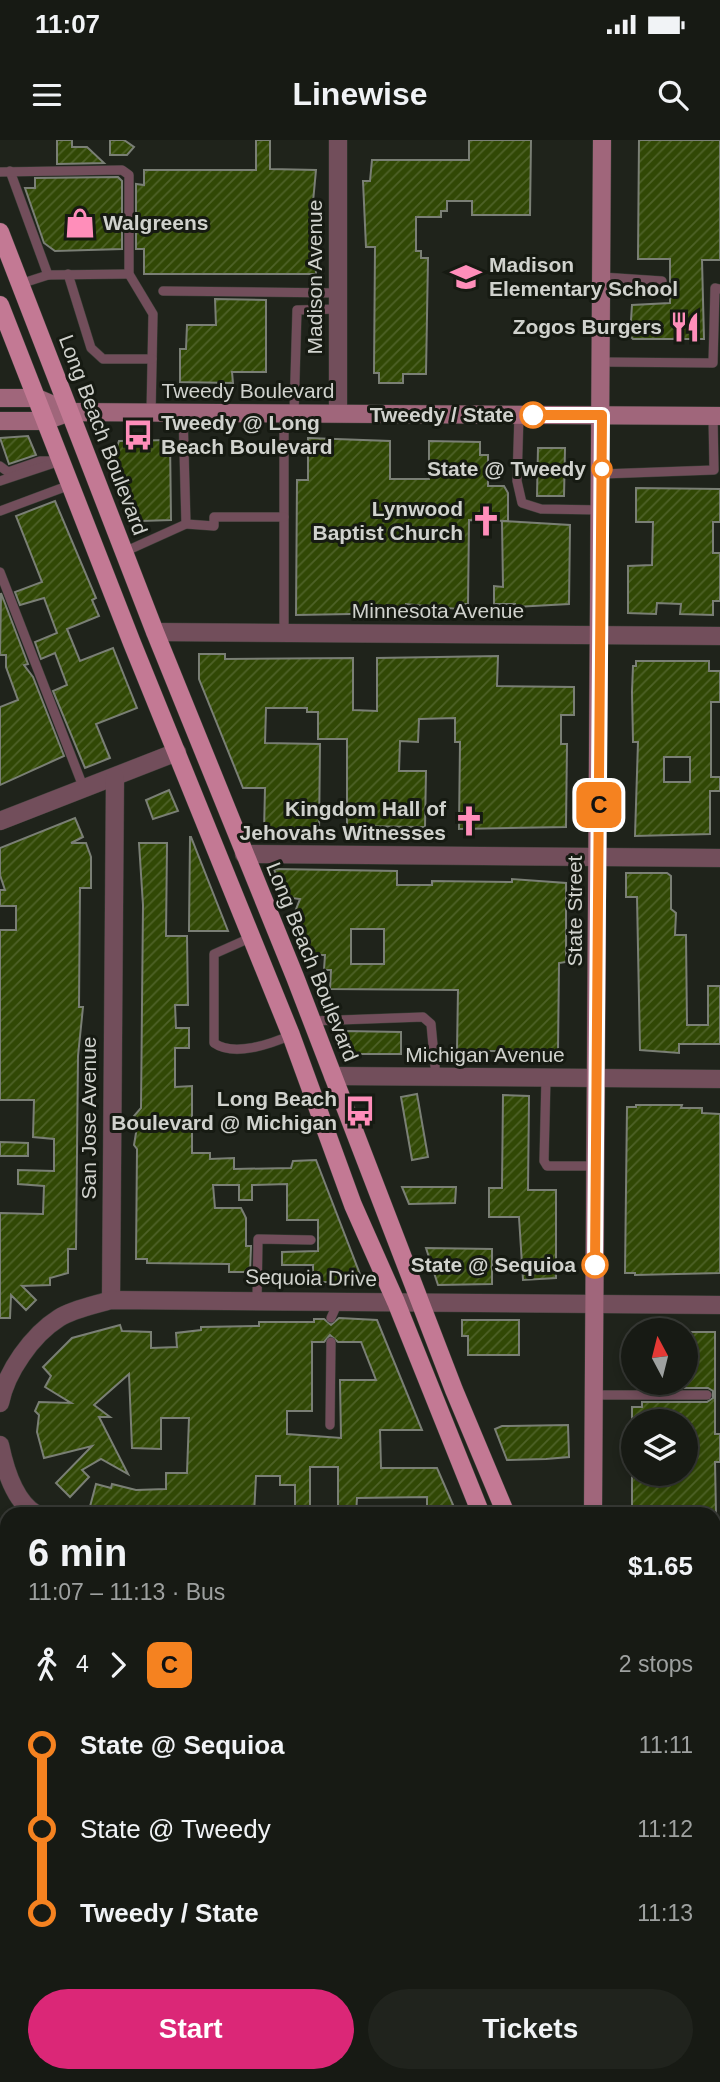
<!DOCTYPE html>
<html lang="en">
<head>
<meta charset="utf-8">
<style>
  body { margin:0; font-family:Arial,sans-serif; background:#20231d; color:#f1f3f6; height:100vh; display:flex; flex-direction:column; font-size:26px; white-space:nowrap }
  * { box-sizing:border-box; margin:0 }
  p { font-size:23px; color:#9ea1a0 }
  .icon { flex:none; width:38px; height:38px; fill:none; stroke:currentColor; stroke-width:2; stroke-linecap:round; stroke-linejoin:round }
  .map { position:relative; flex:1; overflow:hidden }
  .drawer { position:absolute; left:0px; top:1367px; width:721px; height:576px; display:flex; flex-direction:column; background:#171a14; border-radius:21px 21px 0 0; box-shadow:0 4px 10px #0003,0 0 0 2px #363834 }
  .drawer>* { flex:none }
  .badge { padding:0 14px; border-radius:10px; font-size:24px; line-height:46px }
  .needle { width:46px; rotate:353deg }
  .tools { position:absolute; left:621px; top:1178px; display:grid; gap:14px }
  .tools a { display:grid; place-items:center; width:77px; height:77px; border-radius:50%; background:#171a14; box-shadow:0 4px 10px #0003,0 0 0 2px #363834; font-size:35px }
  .map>.badge { position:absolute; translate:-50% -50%; box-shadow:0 0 0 4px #fff }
  .legs { display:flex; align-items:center; gap:10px; height:77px; padding:0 28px; font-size:23px }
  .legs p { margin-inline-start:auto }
  .head { display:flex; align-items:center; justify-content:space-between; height:119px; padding:0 28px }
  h1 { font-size:38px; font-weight:600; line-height:52px }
  .primary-button { display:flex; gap:14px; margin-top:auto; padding:14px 28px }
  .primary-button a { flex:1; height:80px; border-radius:42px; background:#db2777; color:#fff; font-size:28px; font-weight:600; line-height:80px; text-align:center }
  .primary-button a+a { background:#20231d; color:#f1f3f6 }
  ul { padding:0 28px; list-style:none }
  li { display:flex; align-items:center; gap:24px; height:84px; font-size:26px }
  li i { display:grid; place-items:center; width:10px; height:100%; margin:0 9px; background:currentColor }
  li i::after { content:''; width:18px; height:18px; margin:-9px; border:5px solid; border-radius:50%; background:#171a14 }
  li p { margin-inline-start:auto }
  li:first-child i { background:linear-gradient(#0000 50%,currentColor 0) }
  li:last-child i { background:linear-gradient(currentColor 50%,#0000 0) }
  .status { display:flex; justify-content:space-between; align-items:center; height:49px; padding:0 35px; background:#171a14; direction:ltr }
  .status svg { height:19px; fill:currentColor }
  header { display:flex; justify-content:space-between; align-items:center; height:91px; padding:0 28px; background:#171a14; font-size:32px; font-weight:600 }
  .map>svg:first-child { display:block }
  .building { fill:url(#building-hatch); stroke:#7a7f75; stroke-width:2; fill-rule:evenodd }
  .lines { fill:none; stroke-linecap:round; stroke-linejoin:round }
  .service-casing { stroke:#3b3f37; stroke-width:10 }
  .minor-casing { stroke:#3b3f37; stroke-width:19 }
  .secondary-casing { stroke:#3b3f37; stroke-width:19 }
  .primary-casing { stroke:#3b3f37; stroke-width:19 }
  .service { stroke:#724e5b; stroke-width:9 }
  .minor { stroke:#724e5b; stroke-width:18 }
  .secondary { stroke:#a0667b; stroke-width:18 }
  .primary { stroke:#c37994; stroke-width:18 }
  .line-1-casing { stroke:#fff; stroke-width:16 }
  .line-1 { stroke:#f58220; stroke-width:10 }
  .stop-1-dot { fill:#fff; stroke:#f58220; stroke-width:3.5 }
  .labels { text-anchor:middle; stroke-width:6; stroke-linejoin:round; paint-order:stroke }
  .poi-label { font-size:21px; font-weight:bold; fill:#d0d2cd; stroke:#161a12; text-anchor:end }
  .street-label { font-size:21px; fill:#d0d2cd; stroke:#161a12 }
  .stop-label { font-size:21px; font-weight:bold; fill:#d0d2cd; stroke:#161a12; text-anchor:end }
</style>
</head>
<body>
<div class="status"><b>11:07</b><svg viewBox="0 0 49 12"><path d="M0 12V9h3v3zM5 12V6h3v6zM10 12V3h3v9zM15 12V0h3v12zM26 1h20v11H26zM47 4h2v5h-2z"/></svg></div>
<header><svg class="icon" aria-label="menu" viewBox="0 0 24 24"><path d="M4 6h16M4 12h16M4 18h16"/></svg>Linewise<svg class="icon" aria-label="search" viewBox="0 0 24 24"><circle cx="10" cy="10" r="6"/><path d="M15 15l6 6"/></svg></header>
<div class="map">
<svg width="720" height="1942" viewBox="0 0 720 1942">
  <defs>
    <pattern id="building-hatch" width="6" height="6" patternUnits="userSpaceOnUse" patternTransform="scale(1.75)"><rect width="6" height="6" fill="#314805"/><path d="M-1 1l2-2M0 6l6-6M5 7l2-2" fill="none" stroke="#4e6228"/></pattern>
  </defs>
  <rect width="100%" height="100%" fill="#1f231b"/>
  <!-- building -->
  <g class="building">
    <polygon points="57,0 72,0 72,7 87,7 104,23 57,24"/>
    <polygon points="110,0 124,0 134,7 127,15 110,15"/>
    <polygon points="256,0 270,0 270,29 316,30 313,62 316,134 144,134 144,109 136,109 136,44 144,45 144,30 256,30"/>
    <polygon points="469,0 531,0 530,75 472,75 472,61 447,61 447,71 441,71 441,77 416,77 416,111 421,111 421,118 428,118 426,234 403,234 403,243 379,243 379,233 374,233 375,107 366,107 363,41 370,41 372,20 469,20"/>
    <polygon points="639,0 720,0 720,120 702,120 704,199 633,199 630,196 632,165 670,163 670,119 638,119"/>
    <polygon points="118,37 122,41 122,109 55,111 44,103 25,48 35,48 35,38"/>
    <polygon points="215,159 266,160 266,232 232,232 233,243 180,242 180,209 186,209 187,185 216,185"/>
    <polygon points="28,296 36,315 9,324 0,298"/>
    <polygon points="308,298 390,301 390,339 429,339 429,301 480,302 480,315 488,315 488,346 504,346 508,353 508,381 469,380 468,464 458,464 458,469 406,464 406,473 296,475 297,340 308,340"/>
    <polygon points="170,300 171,380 141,381 114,316 119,301"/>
    <polygon points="538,308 565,308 564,356 537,356"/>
    <polygon points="636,348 720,349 720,382 713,382 713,413 720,413 720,461 713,461 713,475 680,474 681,464 657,463 656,474 628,473 628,426 652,425 653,382 636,382"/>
    <polygon points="55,361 96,458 92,460 99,476 67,489 80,521 113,508 137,568 96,584 110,618 85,628 53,551 67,545 55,513 41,519 35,502 57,493 44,458 20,465 15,452 42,442 16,376"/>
    <polygon points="502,381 570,385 569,464 515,467 515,464 494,464 494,446 503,447"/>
    <polygon points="1,453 28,524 24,525 33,537 64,616 0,645 0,567 18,560 6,527 6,515 0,515"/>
    <polygon points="199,514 225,514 225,519 353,518 353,570 377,571 377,518 498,516 497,546 574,547 574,575 561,575 561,604 567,604 566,687 459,689 460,602 455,602 455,578 419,579 418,602 400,601 399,631 426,631 425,687 347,686 347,599 318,599 318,572 307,572 307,568 266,568 265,603 320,604 319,695 264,692 265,648 243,648 199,539"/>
    <path d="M636,521H709V531H720V562H711V637H720V651H710V694L635,696L638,602H633L632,552L633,526H636ZM664,617H690V642H664Z"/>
    <polygon points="169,650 178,671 153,679 146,660"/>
    <polygon points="75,678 83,697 71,703 86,703 91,717 91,748 80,748 79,867 83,867 78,916 76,1109 68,1109 68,1133 50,1138 50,1145 22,1146 36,1160 26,1170 11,1155 10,1178 0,1178 0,1073 43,1074 44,1046 18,1044 18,1030 54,1031 54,999 33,997 34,960 0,960 0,790 16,790 16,766 0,766 0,750 5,750 0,735 0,708"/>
    <polygon points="190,697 191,697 228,791 189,791"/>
    <polygon points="139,703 167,703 166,796 187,796 188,865 175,865 176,888 189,888 189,908 175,908 175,947 192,946 192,1013 210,1013 210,1019 234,1018 234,1029 291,1028 293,1021 316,1020 363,1142 313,1142 313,1125 282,1125 282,1112 318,1111 318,1080 287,1080 287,1044 252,1045 252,1060 239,1060 239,1045 213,1045 215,1068 241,1068 246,1078 246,1106 251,1106 250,1132 229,1132 229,1124 147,1123 147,1119 136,1119 137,1009 134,1005 138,981 134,976 141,968 143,765"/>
    <path d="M274,729L397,731V745H432V741L512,742V739L566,743V822L559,823L558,911H457L458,850L330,849L331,830H324L325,815H309L293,777L300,759L285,757ZM351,789H384V824H351Z"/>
    <polygon points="626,733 667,733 671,736 671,769 676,773 675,795 686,795 687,885 708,885 708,846 720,846 720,904 679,904 679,913 640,910 637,757 626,757"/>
    <polygon points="344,891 401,892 401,914 353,914"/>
    <polygon points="417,954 428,1017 412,1020 401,957"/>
    <polygon points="503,955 529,956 528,1050 556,1050 556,1138 523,1140 519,1077 489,1077 489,1048 502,1048"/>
    <polygon points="636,965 682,965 681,968 702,968 702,973 720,974 720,1133 635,1135 635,1133 625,1133 627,967 636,967"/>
    <polygon points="0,1002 28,1003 28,1016 0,1016"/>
    <polygon points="402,1047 456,1047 455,1063 409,1064"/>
    <polygon points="426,1108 492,1109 492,1144 438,1145"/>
    <path d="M339,1178L377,1180L422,1290H380L381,1328H437L457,1374H427V1357L357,1358L356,1374H338V1327H310V1374L295,1372V1345H280V1336H256L254,1374H88L96,1344L111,1348L112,1344L136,1350L166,1349V1333H187L189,1278H161V1309L132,1308L129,1234L94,1265L110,1277H99L128,1334L101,1319L82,1330L89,1337L70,1357L56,1343L92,1306L44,1318L37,1292L39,1275L35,1271L39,1262L71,1263L45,1247L51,1236L43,1227L72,1198L120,1185L122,1191L151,1192V1208L177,1207L176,1193L201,1190V1187L259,1186V1182H314V1179H324L331,1185ZM330,1195L338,1202H361L376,1240H340L341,1298L287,1294V1271H312V1202H324Z"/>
    <polygon points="462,1180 519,1180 519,1215 468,1215 468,1196 462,1196"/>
    <polygon points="686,1192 715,1192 715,1294 720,1294 720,1322 715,1322 716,1374 632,1374 632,1334 686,1334 686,1281 632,1281 632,1267 642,1267 642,1262 707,1262 713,1258 713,1251 708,1248 641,1248 641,1242 686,1242"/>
    <polygon points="568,1285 569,1317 546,1319 507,1320 495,1289 502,1286"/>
  </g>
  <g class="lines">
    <!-- service casing -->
    <g class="service-casing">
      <g id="service">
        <polyline points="10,31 48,135"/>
        <polyline points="0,32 122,30 129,35 129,134 153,174 151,273"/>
        <polyline points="68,134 91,208 103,219 152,219"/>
        <polyline points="602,137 662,141"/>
        <polyline points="20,144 48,135 129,134"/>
        <polyline points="163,151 338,153"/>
        <polyline points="602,222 713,223 715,148 720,149"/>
        <polyline points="284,273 284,493"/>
        <polyline points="294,273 297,170 338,169"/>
        <polyline points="519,275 517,341 522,363 541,369 601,370"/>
        <polyline points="0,326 8,332 40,321 61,321"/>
        <polyline points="602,334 714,330 713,276"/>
        <polyline points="0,341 54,323"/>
        <polyline points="0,371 70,345"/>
        <polyline points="186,384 214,386 214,377 284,377"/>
        <polyline points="124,412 186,384 183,273"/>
        <polyline points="0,432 84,649"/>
        <path d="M250,798L214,814V903C234,917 271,904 291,895"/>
        <polyline points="311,881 423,877 431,884 436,937"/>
        <polyline points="546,938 544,1021 547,1026 596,1026"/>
        <polyline points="257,1161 258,1099 311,1100"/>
        <polyline points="331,1178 338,1162"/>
        <polyline points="594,1255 707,1255"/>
        <polyline points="330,1285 331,1202"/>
        <polyline points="714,1785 720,1785"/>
        <polyline points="225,1936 225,1942"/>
        <polyline points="328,1942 328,1936"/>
      </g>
    </g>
    <!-- minor casing -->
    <g class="minor-casing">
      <g id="minor">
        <polyline points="338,273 338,0"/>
        <polyline points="155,492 720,496"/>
        <polyline points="0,681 177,612"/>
        <polyline points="244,714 720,718"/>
        <polyline points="333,936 720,939"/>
        <polyline points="111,1160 115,637"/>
        <path d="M0,1263C6,1232 32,1195 59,1178C73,1169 95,1165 111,1160L720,1165"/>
        <path d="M0,1305C5,1329 14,1361 36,1374"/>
        <polyline points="714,1411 720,1411"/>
        <polyline points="714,1649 720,1649"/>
        <polyline points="0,1886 7,1886"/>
        <polyline points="714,1886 720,1886"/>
        <polyline points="104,1942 104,1936"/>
      </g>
    </g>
    <!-- secondary casing -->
    <g class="secondary-casing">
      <g id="secondary">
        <polyline points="0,258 37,258 70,272"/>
        <polyline points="0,281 45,281 70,272 720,276"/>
        <polyline points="593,1374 602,0"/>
        <polyline points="434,1936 434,1942"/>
        <polyline points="475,1936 475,1942"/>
      </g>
    </g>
    <!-- primary casing -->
    <g class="primary-casing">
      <g id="primary">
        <polyline points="0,92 155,492 295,837 454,1250 506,1374"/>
        <polyline points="0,165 132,503 291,895 353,1065 396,1162 481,1374"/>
        <polyline points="714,1903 720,1919"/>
        <polyline points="700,1936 702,1942"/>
      </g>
    </g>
    <!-- service -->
    <use href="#service" class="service"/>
    <!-- minor -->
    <use href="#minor" class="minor"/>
    <!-- secondary -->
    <use href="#secondary" class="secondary"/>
    <!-- primary -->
    <use href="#primary" class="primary"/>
  </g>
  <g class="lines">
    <!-- line-1 casing -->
    <g class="line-1-casing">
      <polyline id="line-1" points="533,275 602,275 595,1125"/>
    </g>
    <!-- line-1 -->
    <use href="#line-1" class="line-1"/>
  </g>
  <!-- icons -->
  <defs>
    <g id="shop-bare" transform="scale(2.415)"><path d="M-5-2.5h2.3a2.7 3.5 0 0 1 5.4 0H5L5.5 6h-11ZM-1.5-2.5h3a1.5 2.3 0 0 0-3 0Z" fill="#ff8eba" stroke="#161a12" stroke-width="2.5" paint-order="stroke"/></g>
    <g id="school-bare" transform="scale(2.415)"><path d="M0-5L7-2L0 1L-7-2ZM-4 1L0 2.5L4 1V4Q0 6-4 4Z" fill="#ff8eba" stroke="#161a12" stroke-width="2.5" paint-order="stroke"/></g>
    <g id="restaurant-bare" transform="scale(2.415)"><path d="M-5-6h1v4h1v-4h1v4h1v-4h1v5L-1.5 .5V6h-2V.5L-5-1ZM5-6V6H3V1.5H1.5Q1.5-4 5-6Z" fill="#ff8eba" stroke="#161a12" stroke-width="2.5" paint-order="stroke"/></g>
    <g id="bus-bare" transform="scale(2.415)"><path d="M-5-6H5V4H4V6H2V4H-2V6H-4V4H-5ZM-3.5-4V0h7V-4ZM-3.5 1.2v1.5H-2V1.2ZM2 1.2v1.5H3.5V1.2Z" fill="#ff8eba" stroke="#161a12" stroke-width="2.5" paint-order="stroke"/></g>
    <g id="church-bare" transform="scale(2.415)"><path d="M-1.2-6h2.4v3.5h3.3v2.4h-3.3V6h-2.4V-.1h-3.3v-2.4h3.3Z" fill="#ff8eba" stroke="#161a12" stroke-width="2.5" paint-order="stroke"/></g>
  </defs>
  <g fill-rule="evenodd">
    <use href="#shop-bare" x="80" y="83"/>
    <use href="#school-bare" x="466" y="137"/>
    <use href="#restaurant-bare" x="685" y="187"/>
    <use href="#bus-bare" x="138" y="295"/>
    <use href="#church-bare" x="486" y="381"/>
    <use href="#church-bare" x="469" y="681"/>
    <use href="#bus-bare" x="360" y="971"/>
  </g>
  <!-- markers -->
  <g class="stop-1-dot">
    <circle cx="533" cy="275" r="12"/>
    <circle cx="602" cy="329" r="9"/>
    <circle cx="595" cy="1125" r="12"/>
  </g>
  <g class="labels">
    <!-- poi labels -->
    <g class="poi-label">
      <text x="103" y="90" text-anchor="start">Walgreens</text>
      <text x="489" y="132" text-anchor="start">Madison<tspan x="489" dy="24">Elementary School</tspan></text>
      <text x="662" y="194">Zogos Burgers</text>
      <text x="161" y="290" text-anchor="start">Tweedy @ Long<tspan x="161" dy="24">Beach Boulevard</tspan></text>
      <text x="463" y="376">Lynwood<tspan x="463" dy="24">Baptist Church</tspan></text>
      <text x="446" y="676">Kingdom Hall of<tspan x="446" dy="24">Jehovahs Witnesses</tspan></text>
      <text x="337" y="966">Long Beach<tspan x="337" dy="24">Boulevard @ Michigan</tspan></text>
    </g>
    <!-- street labels -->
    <g class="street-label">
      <text transform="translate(315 137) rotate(-90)" y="7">Madison Avenue</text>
      <text x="248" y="258">Tweedy Boulevard</text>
      <text transform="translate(103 295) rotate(69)" y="7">Long Beach Boulevard</text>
      <text x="438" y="478">Minnesota Avenue</text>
      <text transform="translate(575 771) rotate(-90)" y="7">State Street</text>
      <text transform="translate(312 822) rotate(68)" y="7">Long Beach Boulevard</text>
      <text x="485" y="922">Michigan Avenue</text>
      <text transform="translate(89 978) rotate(-90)" y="7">San Jose Avenue</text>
      <text transform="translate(311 1138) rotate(1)" y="7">Sequoia Drive</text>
    </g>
    <!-- stop labels -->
    <g class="stop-label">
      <text x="514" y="282">Tweedy / State</text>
      <text x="586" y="336">State @ Tweedy</text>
      <text x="576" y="1132">State @ Sequioa</text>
    </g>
  </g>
</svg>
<div class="tools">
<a><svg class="needle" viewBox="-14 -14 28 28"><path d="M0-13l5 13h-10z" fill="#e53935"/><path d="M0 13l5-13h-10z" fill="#9ea1a0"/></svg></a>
<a><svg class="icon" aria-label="layers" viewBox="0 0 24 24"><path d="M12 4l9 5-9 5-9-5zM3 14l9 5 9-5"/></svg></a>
</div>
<b class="badge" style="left:599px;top:665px;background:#f58220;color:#111">C</b>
<section class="drawer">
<div class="head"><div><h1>6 min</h1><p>11:07 – 11:13 · Bus</p></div><b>$1.65</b></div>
<div class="legs"><svg class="icon" aria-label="walk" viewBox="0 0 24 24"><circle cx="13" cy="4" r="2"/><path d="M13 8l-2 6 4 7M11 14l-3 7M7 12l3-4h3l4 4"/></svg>4<svg class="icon" aria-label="forward" viewBox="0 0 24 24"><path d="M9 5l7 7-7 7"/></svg><b class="badge" style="background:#f58220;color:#111">C</b><p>2 stops</p></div>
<ul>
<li><i style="color:#f58220"></i><b>State @ Sequioa</b><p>11:11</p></li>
<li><i style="color:#f58220"></i><span>State @ Tweedy</span><p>11:12</p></li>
<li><i style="color:#f58220"></i><b>Tweedy / State</b><p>11:13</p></li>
</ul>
<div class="primary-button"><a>Start</a><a>Tickets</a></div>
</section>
</div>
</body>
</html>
